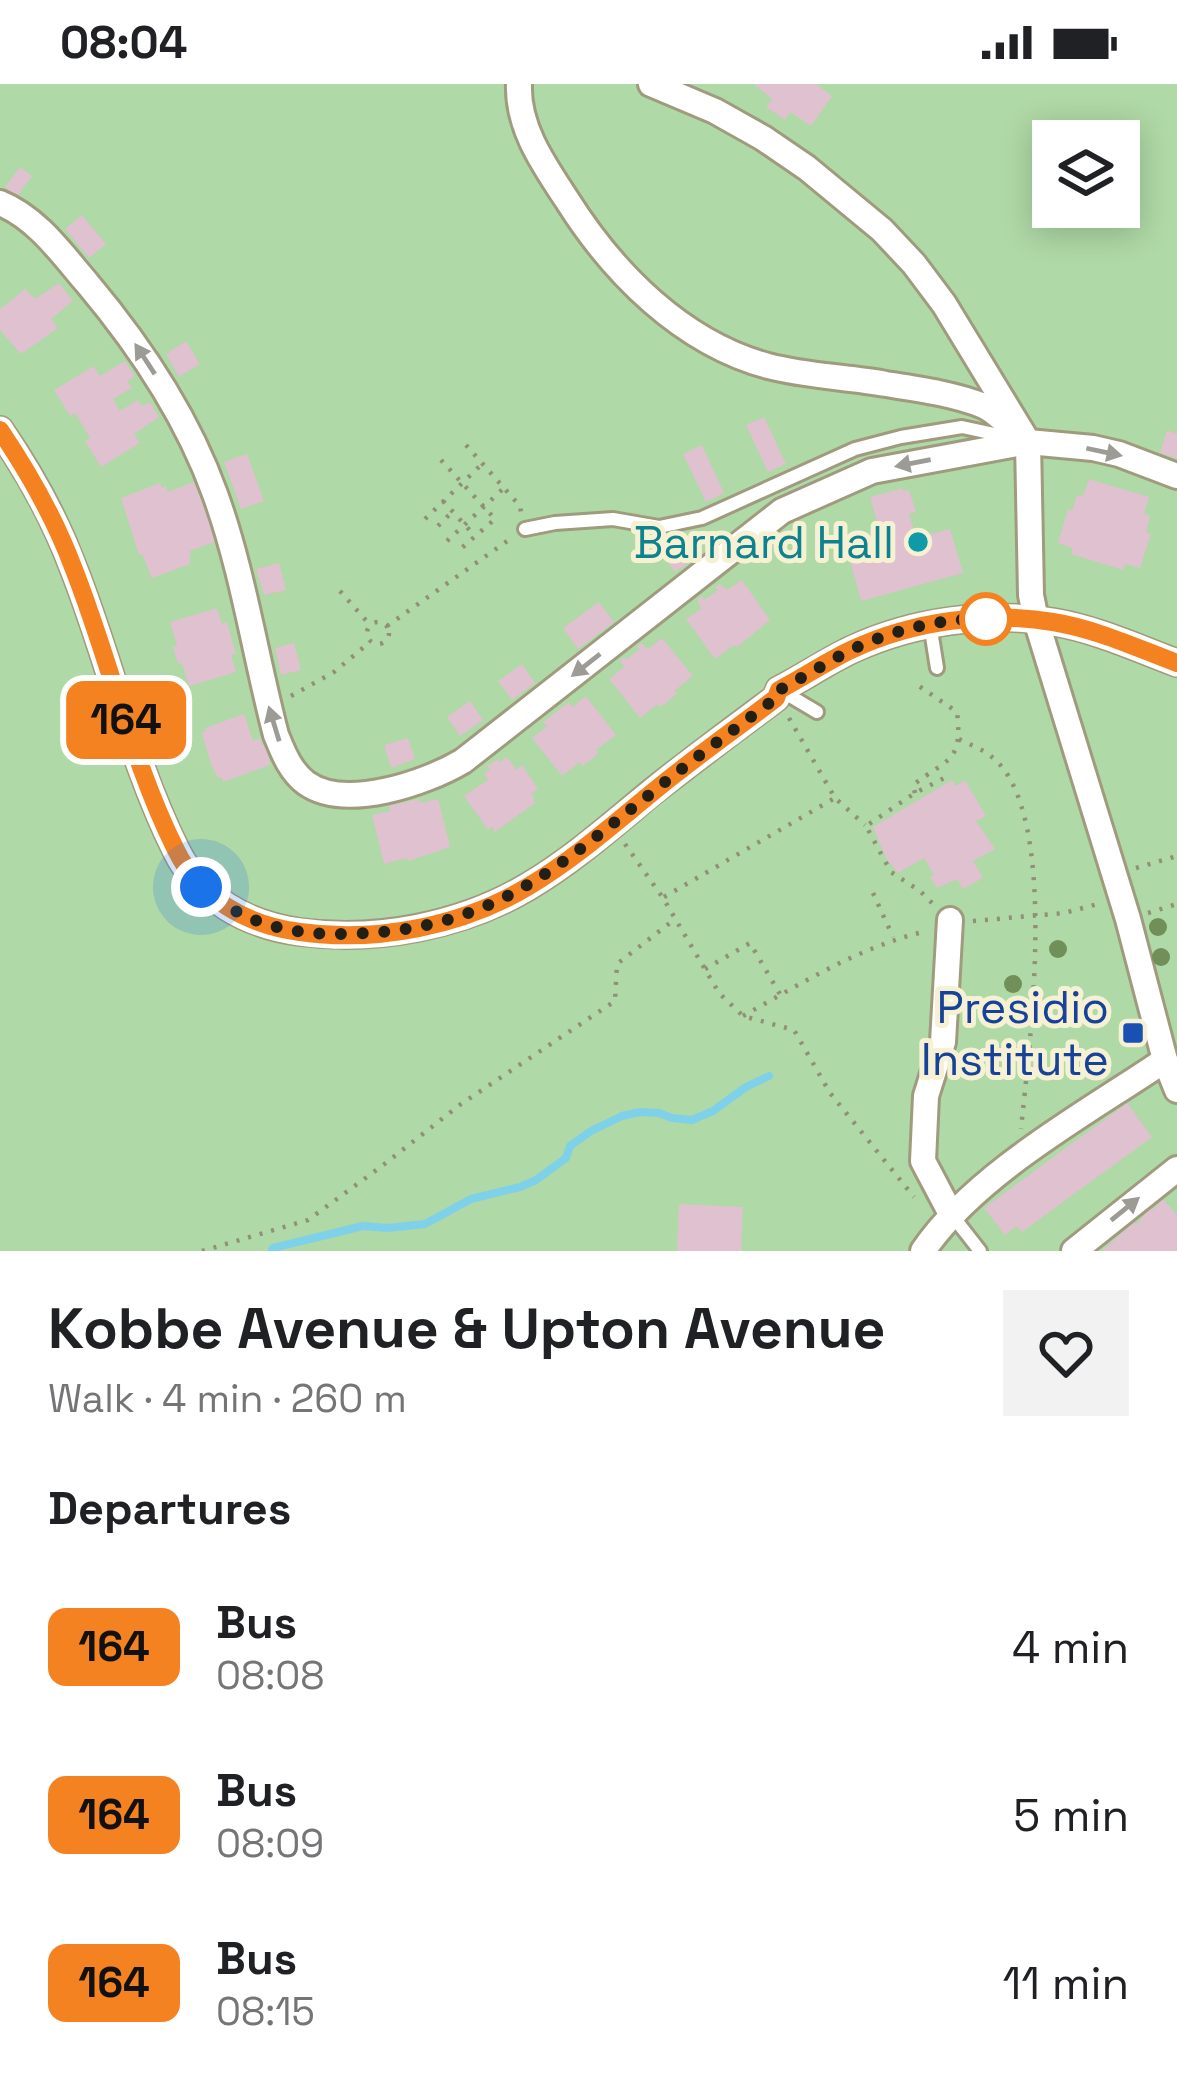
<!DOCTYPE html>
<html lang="en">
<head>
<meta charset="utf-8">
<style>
  body { margin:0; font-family:"Space Grotesk",sans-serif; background:#f2f2f2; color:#202124; height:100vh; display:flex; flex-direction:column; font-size:45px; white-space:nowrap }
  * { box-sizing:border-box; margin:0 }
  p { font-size:39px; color:#757577 }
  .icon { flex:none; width:66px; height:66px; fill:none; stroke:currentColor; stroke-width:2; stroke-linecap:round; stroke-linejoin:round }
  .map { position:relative; height:1167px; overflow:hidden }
  .sheet { display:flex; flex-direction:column; background:#fff; flex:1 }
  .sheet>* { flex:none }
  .badge { padding:0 24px; border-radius:18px; font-size:42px; line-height:78px }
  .fabs { position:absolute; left:1032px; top:36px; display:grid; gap:24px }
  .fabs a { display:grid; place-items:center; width:108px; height:108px; border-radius:0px; background:#fff; box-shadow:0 6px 30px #0003; font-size:60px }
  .you { position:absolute; width:60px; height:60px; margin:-30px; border:9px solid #fff; border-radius:50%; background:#1a73e8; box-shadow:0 0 0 18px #1a73e833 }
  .map>.badge { position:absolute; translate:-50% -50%; box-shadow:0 0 0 6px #fff }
  h2 { padding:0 48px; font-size:45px; line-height:108px }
  .round { display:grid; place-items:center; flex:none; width:126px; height:126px; border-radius:0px; background:#f2f2f2 }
  .overview { display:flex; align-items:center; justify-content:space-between; height:204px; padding:0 48px }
  h1 { font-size:57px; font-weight:700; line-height:90px }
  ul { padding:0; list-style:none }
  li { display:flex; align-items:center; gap:36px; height:168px; padding:0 48px }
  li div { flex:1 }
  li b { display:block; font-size:45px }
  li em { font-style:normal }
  li .badge { min-width:132px; font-weight:700; text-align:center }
  .status { display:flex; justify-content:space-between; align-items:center; height:84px; padding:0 60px; background:#fff; direction:ltr }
  .status svg { height:33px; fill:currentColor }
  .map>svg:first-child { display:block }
  .green { fill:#afd9a6; fill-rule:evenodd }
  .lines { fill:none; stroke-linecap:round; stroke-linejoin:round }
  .stream { stroke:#7fd1e9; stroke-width:8 }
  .building { fill:#dfc1d0 }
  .lane-casing { stroke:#a09a7f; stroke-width:18 }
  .street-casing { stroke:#a09a7f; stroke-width:30 }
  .path { stroke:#928f79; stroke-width:4.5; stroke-dasharray:3 9; stroke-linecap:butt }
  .lane { stroke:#fff; stroke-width:12 }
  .street { stroke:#fff; stroke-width:24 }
  .tree { fill:#718f59 }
  .oneway { fill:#9c9b96 }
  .line-casing { stroke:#fff; stroke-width:27 }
  .line { stroke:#f58220; stroke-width:18 }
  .walk { stroke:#222015; stroke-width:12; stroke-dasharray:0 21.6 }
  .culture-dot { fill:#0f9aa8; stroke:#f7f1d3; stroke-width:4.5 }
  .stop-dot { fill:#fff; stroke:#f58220; stroke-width:6 }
  .transit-dot { fill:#1a4fb4; stroke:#f7f1d3; stroke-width:4.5 }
  .labels { text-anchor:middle; stroke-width:10; stroke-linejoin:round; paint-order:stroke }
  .culture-label { font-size:45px; fill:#0d838f; stroke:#f7f1d3; text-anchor:end }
  .transit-label { font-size:45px; fill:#164399; stroke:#f7f1d3; text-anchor:end }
</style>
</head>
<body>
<div class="status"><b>08:04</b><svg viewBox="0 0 49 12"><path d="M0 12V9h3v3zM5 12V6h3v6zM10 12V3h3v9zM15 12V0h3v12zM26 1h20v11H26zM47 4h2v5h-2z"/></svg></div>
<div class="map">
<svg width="1177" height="1167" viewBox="0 0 1177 1167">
  <rect width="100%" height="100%" fill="#e9e4c6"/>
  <!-- green -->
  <path class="green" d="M0,0H1177V1167H0ZM1053,57H1119V123H1053Z"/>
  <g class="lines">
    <!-- stream -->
    <polyline class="stream" points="272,1167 273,1164 363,1142 387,1144 425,1140 471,1115 520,1103 536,1096 566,1074 570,1062 591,1047 622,1032 640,1028 659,1029 672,1034 692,1036 713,1027 746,1003 769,992"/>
  </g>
  <!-- building -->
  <g class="building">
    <polygon points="754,0 816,0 832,12 811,42 790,28 785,36 766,23 772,15"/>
    <polygon points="20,83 32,92 17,112 5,103"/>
    <polygon points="82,131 106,160 89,174 65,145"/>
    <polygon points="59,199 73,217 51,235 58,244 21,270 0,246 0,225 25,205 35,215"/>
    <polygon points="186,257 200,280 179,293 166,270"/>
    <polygon points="125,277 135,292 127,297 132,304 113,315 120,327 138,316 142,322 150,318 159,333 134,350 140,359 101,383 85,357 90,354 75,329 70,332 54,306 94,282 100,292"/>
    <polygon points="764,333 786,380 768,388 746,341"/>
    <polygon points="1167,346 1177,350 1177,374 1160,369"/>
    <polygon points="702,361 724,409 706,418 683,370"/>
    <polygon points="247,370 264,417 241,425 224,378"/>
    <polygon points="1089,395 1149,413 1144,430 1150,432 1146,448 1151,450 1140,484 1125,480 1123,486 1071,470 1073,464 1058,459 1068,425 1072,427 1077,411 1083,412"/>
    <polygon points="194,398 217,457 190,467 190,480 152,494 142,470 139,471 121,414 160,399 162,404 166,402 168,408"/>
    <polygon points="903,404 903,407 909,406 916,428 909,430 916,454 950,445 963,489 861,517 849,473 884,463 870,413"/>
    <polygon points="681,453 696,474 675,488 660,467"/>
    <polygon points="279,479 286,506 264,511 256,485"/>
    <polygon points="742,496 770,536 736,564 734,561 715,575 686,535 701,525 697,515 701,512 704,516 718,506 715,503 720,500 727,506"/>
    <polygon points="599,518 614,538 578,565 563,544"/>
    <polygon points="217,524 222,540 227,538 236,570 231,571 236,588 189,602 182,579 178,580 173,563 177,562 170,538"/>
    <polygon points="662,554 693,592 674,607 677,610 661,623 658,620 640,634 609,595 624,583 620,576 624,573 627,575 640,565 637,562 641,559 648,565"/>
    <polygon points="294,559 301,586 281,591 275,564"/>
    <polygon points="522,580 535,599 512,616 498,597"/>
    <polygon points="586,612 616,651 596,666 599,669 583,682 580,678 562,692 532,654 547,642 543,638 569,618 572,623"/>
    <polygon points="470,617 483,636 460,652 447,633"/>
    <polygon points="244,630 253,657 260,654 262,661 266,660 270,681 223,698 222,693 218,694 211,680 202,649 206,647 205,644"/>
    <polygon points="408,654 415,675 391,684 384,661"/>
    <polygon points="507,673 516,686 522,681 538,705 532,709 535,719 495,748 492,743 488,746 464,712 488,696 484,689 490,685 487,682 498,675 500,678"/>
    <polygon points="952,696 956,702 965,696 986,732 976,737 995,765 973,777 983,794 963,805 957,795 937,804 930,793 934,791 924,774 898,789 886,774 873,743"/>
    <polygon points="419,715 420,719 438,715 450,763 408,777 407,774 384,780 372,731 390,727 389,722"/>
    <polygon points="1127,1019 1152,1053 1022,1148 1017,1142 1005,1151 984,1124"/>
    <polygon points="1163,1115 1177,1131 1177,1167 1102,1167 1134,1138 1136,1141 1150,1124 1152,1126"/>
    <polygon points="679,1120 743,1123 741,1167 677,1167"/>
  </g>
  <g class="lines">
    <!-- lane casing -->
    <g class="lane-casing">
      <g id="lane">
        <polyline points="525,445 555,439 613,435 659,443 702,434 855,365 901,353 962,343 1013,354"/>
        <polyline points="930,540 937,584"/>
        <polyline points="780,606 817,628"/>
        <polyline points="952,1131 980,1167"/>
      </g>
    </g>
    <!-- street casing -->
    <g class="street-casing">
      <g id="street">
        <path d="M519,0C517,43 544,81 567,116C613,189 682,259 768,282C806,292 847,293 886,300C918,305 954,310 984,322C995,327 1004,337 1013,345"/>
        <polyline points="651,0 715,27 763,54 807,84 882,146 914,180 944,220 1028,358 1031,511 1036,536 1128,835 1165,976 1177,1006"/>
        <path d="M0,119C37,134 62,170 87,199C140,262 187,332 215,410C243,487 255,571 276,651C283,668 290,687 306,699C345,727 426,699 463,677L782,427L872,387L1028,358L1093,364L1119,370L1177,392"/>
        <path d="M0,346C29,388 55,435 73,483C110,576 131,676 176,766C200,815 247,841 300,848C376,858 462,842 529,802C573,776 612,741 652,708C693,676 734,645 776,614L779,606C805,593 827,577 853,565C914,537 987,527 1053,538C1096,545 1137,564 1177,579"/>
        <polyline points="950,836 943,958 926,1012 923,1077 951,1130"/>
        <path d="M923,1167C976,1089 1087,1029 1165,976"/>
        <polyline points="1074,1167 1177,1085"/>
      </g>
    </g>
    <!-- path -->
    <g class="path">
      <polyline points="466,361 520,422 521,428"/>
      <polyline points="441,376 495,435 457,468"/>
      <polyline points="443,417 475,452"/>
      <polyline points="425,435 482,380"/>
      <polyline points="438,442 451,429"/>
      <polyline points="447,457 504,404"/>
      <polyline points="340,507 370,541"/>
      <circle cx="378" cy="549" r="11"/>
      <polyline points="387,542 510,455"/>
      <polyline points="291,612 334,588 370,558"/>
      <polyline points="789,634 835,714 865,741"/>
      <path d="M959,655C970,661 983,665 992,673C1061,728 1029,964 1021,1045"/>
      <path d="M915,709L913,701C948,674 963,679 957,628L919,602"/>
      <polyline points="625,760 663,814 719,909 743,932 794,946 830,1009 914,1113"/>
      <polyline points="1136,784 1177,772"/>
      <polyline points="873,809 893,853"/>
      <polyline points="664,813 835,714"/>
      <polyline points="932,819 920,807 891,788 866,742 915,709 950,691"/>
      <polyline points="1148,829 1177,820"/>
      <polyline points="973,837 1064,829 1098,820"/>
      <polyline points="705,885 750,859 781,912"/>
      <path d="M743,932C802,899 861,862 927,847"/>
      <polyline points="202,1167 308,1136 382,1082 461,1020 615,917 617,880 675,835"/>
    </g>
    <!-- lane -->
    <use href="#lane" class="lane"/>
    <!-- street -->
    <use href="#street" class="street"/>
  </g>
  <!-- trees -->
  <g class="tree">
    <circle cx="1158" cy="843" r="9"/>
    <circle cx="1058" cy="865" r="9"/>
    <circle cx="1161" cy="873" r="9"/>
    <circle cx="1013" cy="900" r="9"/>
  </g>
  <!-- one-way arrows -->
  <defs><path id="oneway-solid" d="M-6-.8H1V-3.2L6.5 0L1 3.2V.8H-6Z" transform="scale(3)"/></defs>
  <g class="oneway">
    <use href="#oneway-solid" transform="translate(145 275) rotate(-123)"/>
    <use href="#oneway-solid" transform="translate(1104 368) rotate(12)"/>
    <use href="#oneway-solid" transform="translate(913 379) rotate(169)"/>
    <use href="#oneway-solid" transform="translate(586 581) rotate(142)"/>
    <use href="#oneway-solid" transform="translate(274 640) rotate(-107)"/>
    <use href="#oneway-solid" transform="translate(1125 1125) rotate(-39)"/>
  </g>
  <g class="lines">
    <!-- line casing -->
    <g class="line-casing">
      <path id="line" d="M0,346C29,389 55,435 73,483C110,576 131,676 176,766C200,815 247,841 300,848C376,859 463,842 529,802C576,774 617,737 659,703C697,672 737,644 776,614L779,606C804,593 827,577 853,565C914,537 986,527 1053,538C1096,545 1137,564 1177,579"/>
    </g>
    <!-- line -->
    <use href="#line" class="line"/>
    <!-- walk -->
    <path class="walk" d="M201,803C243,840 291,851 345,850C491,847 551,788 659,703C697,672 737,644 776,614L779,606C802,594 824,580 847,568C889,547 939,534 986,535"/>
  </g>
  <!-- markers -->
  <circle class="culture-dot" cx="918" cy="458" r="12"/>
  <circle class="stop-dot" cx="986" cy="535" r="24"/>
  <rect class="transit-dot" x="1121" y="937" width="24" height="24" rx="6"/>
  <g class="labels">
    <!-- culture labels -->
    <g class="culture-label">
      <text x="894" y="474">Barnard Hall</text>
    </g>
    <!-- transit labels -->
    <g class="transit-label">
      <text x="1109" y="939">Presidio<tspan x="1109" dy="52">Institute</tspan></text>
    </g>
  </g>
</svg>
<div class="fabs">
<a><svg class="icon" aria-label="layers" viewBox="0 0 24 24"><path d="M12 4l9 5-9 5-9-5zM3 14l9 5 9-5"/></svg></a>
</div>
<div class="you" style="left:201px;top:803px"></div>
<b class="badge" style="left:126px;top:636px;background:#f58220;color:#111">164</b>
</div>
<section class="sheet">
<div class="overview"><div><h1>Kobbe Avenue &amp; Upton Avenue</h1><p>Walk · 4 min · 260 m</p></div><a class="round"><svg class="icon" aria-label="heart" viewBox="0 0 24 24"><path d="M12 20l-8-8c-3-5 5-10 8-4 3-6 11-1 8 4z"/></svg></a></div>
<h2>Departures</h2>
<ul>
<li><span class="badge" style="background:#f58220;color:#111">164</span><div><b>Bus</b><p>08:08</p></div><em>4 min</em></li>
<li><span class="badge" style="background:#f58220;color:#111">164</span><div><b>Bus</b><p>08:09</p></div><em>5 min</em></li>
<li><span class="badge" style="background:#f58220;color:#111">164</span><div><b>Bus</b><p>08:15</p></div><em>11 min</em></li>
</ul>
</section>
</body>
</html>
